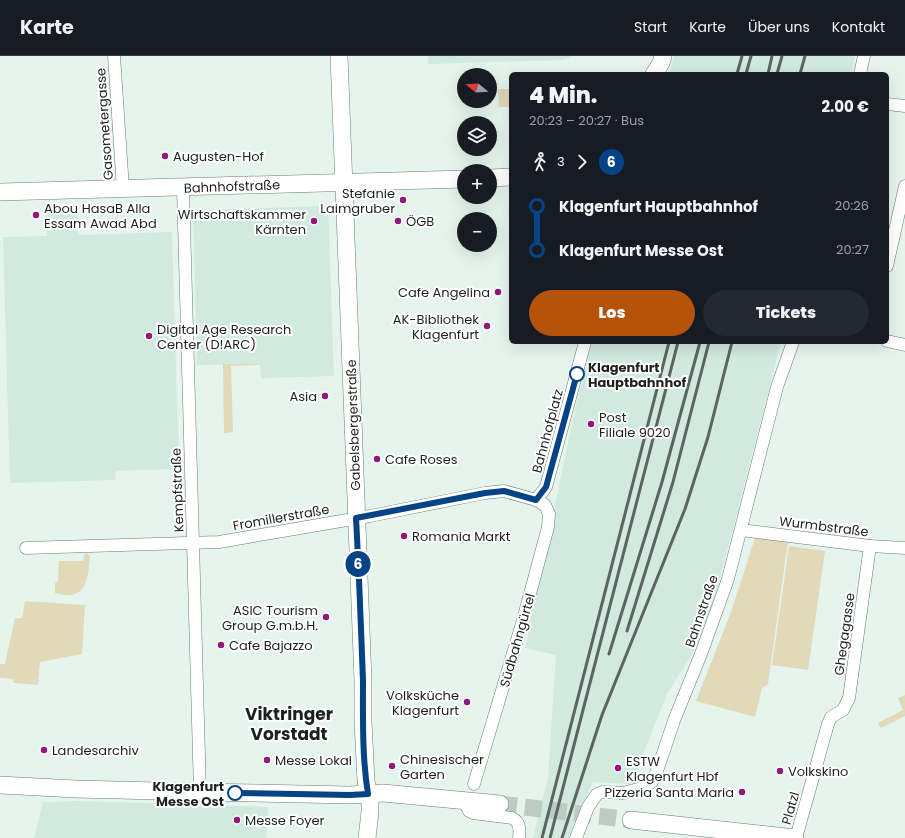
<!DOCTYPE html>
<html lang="de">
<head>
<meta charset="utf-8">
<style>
  body { margin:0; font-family:Poppins,sans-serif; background:#242831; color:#f1f3f6; height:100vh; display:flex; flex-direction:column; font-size:15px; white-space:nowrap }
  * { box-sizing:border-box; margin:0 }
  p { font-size:13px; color:#9ea1a6 }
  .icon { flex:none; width:22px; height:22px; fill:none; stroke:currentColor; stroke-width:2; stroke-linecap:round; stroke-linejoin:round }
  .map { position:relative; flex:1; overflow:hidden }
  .details { position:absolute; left:509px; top:16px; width:380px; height:272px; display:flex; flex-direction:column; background:#171b24; border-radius:6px; box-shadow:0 4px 16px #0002 }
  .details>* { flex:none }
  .badge { padding:0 8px; border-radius:13px; font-size:14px; line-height:26px }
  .needle { width:26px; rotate:288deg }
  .controls { position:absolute; left:457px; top:12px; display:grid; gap:8px }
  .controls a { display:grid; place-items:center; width:40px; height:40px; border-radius:50%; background:#171b24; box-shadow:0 4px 16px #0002; font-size:20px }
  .map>.badge { position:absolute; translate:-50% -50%; box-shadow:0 0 0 2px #fff }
  .legs { display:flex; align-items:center; gap:6px; height:44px; padding:0 20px; font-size:13px }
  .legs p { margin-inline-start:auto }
  .head { display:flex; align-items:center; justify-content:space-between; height:68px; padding:0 20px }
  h1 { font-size:22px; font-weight:800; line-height:30px }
  .cta { display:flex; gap:8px; margin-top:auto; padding:8px 20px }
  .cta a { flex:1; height:46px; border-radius:24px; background:#b45309; color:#fff; font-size:16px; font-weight:800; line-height:46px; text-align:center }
  .cta a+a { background:#242831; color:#f1f3f6 }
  ul { padding:0 20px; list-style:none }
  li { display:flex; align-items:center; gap:14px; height:44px; font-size:15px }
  li i { display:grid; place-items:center; width:6px; height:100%; margin:0 5px; background:currentColor }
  li i::after { content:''; width:10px; height:10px; margin:-5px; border:3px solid; border-radius:50%; background:#171b24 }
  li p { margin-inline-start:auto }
  li:first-child i { background:linear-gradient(#0000 50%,currentColor 0) }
  li:last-child i { background:linear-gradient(currentColor 50%,#0000 0) }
  header { display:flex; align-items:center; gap:24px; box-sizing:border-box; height:56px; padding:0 20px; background:#171b24; border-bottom:1px solid #363941 }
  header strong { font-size:19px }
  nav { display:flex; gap:22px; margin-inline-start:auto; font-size:14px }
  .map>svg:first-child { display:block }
  .built { fill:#d1e9de }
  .green { fill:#e1d9b8 }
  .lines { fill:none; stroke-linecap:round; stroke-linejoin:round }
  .secondary-tunnel { stroke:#bdcbc5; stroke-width:17; stroke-dasharray:17 8; stroke-linecap:butt }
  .street-casing { stroke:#6c7a73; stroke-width:13 }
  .secondary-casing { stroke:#6c7a73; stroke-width:18 }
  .street { stroke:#fff; stroke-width:12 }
  .secondary { stroke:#fff; stroke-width:17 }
  .rail { stroke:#5c6461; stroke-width:3 }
  .line-1-casing { stroke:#fff; stroke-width:9 }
  .line-1 { stroke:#044486; stroke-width:6 }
  .poi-dot { fill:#901a79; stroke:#fff; stroke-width:1.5 }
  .stop-1-dot { fill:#fff; stroke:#044486; stroke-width:2 }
  .labels { text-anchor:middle; stroke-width:4; stroke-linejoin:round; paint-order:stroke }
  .street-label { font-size:13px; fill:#1c211f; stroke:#fff }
  .poi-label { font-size:13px; fill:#1c211f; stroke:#fff; text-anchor:start }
  .stop-label { font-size:13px; font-weight:bold; fill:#1c211f; stroke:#fff; text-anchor:start }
  .district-label { font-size:17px; font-weight:bold; fill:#1c211f; stroke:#fff }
</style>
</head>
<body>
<header>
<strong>Karte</strong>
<nav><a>Start</a><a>Karte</a><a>Über uns</a><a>Kontakt</a></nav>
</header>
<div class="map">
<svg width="905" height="782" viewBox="0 0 905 782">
  <rect width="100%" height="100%" fill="#e5f5ee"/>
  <!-- built -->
  <g class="built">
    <polygon points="428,0 572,0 564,4 428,8"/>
    <polygon points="674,0 855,0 851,18 669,18"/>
    <polygon points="328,150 334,320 261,322 260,308 197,309 193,154"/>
    <polygon points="77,153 78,179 172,176 179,413 116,415 115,424 10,427 3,181 47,180 46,154"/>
    <polygon points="592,286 781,286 714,546 696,592 667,638 631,728 593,726 576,762 569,782 533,782 548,722 556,599 525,592 577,344"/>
    <polygon points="80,745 268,751 267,776 266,782 34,782 43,746"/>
  </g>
  <!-- green -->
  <g class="green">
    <polygon points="498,33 511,33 511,51 499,51"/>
    <polygon points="223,308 260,308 259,309 231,310 233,376 224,377"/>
    <polygon points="755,482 788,485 768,628 762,632 755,661 696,645 731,556"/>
    <polygon points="789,490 825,495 808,614 772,609"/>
    <path d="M87,497L90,500C88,525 86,546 55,537V527L58,525L59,505H83L84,499Z"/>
    <polygon points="25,545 85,549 82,598 40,606 38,629 13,627 13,623 0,622 0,608 5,608 15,562 22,562"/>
    <polygon points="905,639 905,660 881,672 878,667 903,654 898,642"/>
  </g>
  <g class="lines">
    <!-- secondary-tunnel -->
    <polyline class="secondary-tunnel" points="500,748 631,764"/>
    <!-- street casing -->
    <g class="street-casing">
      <g id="street">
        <polyline points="114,0 123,133"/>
        <polyline points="860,18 864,0"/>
        <polyline points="887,48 905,50"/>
        <polyline points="183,132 200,736"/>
        <polyline points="887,210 905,130"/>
        <polyline points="887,285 905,289"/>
        <polyline points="536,444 546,431 585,286"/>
        <polyline points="741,474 870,490 905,492"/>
        <polyline points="26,492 219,486 370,460 485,437 504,435 536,444 545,449 549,458 548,471 523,564 474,728"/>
        <path d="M469,745L467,751L469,755L473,757L512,762C520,766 520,773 519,782"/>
        <polyline points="576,782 588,751 597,738 602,736 623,737 642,732 652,726 658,712 675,662 701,598 728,523 777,331 793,286"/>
        <polyline points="796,782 828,668 831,661 843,654 849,642 870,490"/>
      </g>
    </g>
    <!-- secondary casing -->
    <g class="secondary-casing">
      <g id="secondary">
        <polyline points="339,0 363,625 363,666 366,725 370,746 370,756 367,782"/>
        <polyline points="654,18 661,7 663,0"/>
        <polyline points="490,122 511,121"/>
        <polyline points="0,136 464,123"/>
        <polyline points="0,729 76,733 200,736 350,739 383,737 500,748"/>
        <polyline points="631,764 795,782"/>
      </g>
    </g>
    <!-- street -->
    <use href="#street" class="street"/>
    <!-- secondary -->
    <use href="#secondary" class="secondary"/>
    <!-- rail -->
    <g class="rail">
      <polyline points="737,18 742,0"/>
      <polyline points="746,18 751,0"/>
      <polyline points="768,18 772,0"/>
      <polyline points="777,18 782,0"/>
      <polyline points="800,18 805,0"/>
      <polyline points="627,575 673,426 709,286"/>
      <polyline points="609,598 662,426 700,286"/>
      <polyline points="542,782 669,286"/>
      <polyline points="550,782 678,286"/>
      <polyline points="562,782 602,659 685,453 708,381 732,286"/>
    </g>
  </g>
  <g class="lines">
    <!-- line-1 casing -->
    <g class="line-1-casing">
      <path id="line-1" d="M235,737L350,739L368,738C362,701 363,662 363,625C361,571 359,516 356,462L485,437L504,435L536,444L546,431L577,318"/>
    </g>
    <!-- line-1 -->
    <use href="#line-1" class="line-1"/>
  </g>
  <!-- markers -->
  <g class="poi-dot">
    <circle cx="165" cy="100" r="4"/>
    <circle cx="403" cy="144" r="4"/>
    <circle cx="36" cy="159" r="4"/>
    <circle cx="314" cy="165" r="4"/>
    <circle cx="398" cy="165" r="4"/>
    <circle cx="498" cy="236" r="4"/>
    <circle cx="487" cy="270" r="4"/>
    <circle cx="149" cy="280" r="4"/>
    <circle cx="325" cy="340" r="4"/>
    <circle cx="591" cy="368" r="4"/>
    <circle cx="377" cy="403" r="4"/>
    <circle cx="404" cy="480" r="4"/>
    <circle cx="326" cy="561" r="4"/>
    <circle cx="221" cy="589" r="4"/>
    <circle cx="467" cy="646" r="4"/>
    <circle cx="44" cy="694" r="4"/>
    <circle cx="267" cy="704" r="4"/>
    <circle cx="392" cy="710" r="4"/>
    <circle cx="618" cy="712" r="4"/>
    <circle cx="780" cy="715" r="4"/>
    <circle cx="742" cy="736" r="4"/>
    <circle cx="237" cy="764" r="4"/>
  </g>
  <g class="stop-1-dot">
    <circle cx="577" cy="318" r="7"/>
    <circle cx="235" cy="737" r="7"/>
  </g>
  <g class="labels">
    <!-- street labels -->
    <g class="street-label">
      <text transform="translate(104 68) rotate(-94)" y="5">Gasometergasse</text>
      <text transform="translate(232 130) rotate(-2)" y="5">Bahnhofstraße</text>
      <text transform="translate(353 369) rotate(-92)" y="5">Gabelsbergerstraße</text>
      <text transform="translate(547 375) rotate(-75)" y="5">Bahnhofplatz</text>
      <text transform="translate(177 434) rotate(-92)" y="5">Kempfstraße</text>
      <text transform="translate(281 461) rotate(-10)" y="5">Fromillerstraße</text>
      <text transform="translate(824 470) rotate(7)" y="5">Wurmbstraße</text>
      <text transform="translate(701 555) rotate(-71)" y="5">Bahnstraße</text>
      <text transform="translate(844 578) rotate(-82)" y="5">Ghegagasse</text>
      <text transform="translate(517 584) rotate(-74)" y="5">Südbahngürtel</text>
      <text transform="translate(790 752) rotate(-74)" y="5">Platzl</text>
    </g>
    <!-- poi labels -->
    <g class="poi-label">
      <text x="173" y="105">Augusten-Hof</text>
      <text x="395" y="142" text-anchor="end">Stefanie<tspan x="395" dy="15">Laimgruber</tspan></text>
      <text x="44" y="157">Abou HasaB Alla<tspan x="44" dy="15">Essam Awad Abd</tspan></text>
      <text x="306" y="163" text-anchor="end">Wirtschaftskammer<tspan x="306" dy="15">Kärnten</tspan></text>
      <text x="406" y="170">ÖGB</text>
      <text x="490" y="241" text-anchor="end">Cafe Angelina</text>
      <text x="479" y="268" text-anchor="end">AK-Bibliothek<tspan x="479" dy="15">Klagenfurt</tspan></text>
      <text x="157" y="278">Digital Age Research<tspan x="157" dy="15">Center (D!ARC)</tspan></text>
      <text x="317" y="345" text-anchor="end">Asia</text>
      <text x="599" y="366">Post<tspan x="599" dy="15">Filiale 9020</tspan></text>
      <text x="385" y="408">Cafe Roses</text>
      <text x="412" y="485">Romania Markt</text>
      <text x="318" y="559" text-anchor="end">ASIC Tourism<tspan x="318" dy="15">Group G.m.b.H.</tspan></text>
      <text x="229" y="594">Cafe Bajazzo</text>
      <text x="459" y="644" text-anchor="end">Volksküche<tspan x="459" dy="15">Klagenfurt</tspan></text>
      <text x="52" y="699">Landesarchiv</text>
      <text x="400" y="708">Chinesischer<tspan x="400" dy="15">Garten</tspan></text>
      <text x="275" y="709">Messe Lokal</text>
      <text x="626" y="710">ESTW<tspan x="626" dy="15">Klagenfurt Hbf</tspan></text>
      <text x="788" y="720">Volkskino</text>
      <text x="734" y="741" text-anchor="end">Pizzeria Santa Maria</text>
      <text x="245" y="769">Messe Foyer</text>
    </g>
    <!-- stop labels -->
    <g class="stop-label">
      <text x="588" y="316">Klagenfurt<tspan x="588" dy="15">Hauptbahnhof</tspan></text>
      <text x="224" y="735" text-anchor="end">Klagenfurt<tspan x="224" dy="15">Messe Ost</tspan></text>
    </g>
    <!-- district labels -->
    <g class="district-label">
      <text x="289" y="664">Viktringer<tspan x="289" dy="20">Vorstadt</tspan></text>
    </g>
  </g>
</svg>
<div class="controls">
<a><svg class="needle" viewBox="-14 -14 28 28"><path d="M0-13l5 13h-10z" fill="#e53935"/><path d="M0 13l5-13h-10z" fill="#9ea1a6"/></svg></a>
<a><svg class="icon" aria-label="layers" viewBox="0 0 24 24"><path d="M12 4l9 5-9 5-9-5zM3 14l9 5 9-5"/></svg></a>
<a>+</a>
<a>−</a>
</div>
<b class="badge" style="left:358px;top:508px;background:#044486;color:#fff">6</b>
<section class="details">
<div class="head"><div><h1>4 Min.</h1><p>20:23 – 20:27 · Bus</p></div><b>2.00 €</b></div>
<div class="legs"><svg class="icon" aria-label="walk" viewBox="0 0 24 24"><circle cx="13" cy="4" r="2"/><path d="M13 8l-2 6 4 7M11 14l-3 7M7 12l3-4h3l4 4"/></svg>3<svg class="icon" aria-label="forward" viewBox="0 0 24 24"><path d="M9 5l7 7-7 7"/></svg><b class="badge" style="background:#044486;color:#fff">6</b></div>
<ul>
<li><i style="color:#044486"></i><b>Klagenfurt Hauptbahnhof</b><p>20:26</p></li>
<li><i style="color:#044486"></i><b>Klagenfurt Messe Ost</b><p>20:27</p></li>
</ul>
<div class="cta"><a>Los</a><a>Tickets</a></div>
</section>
</div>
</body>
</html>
